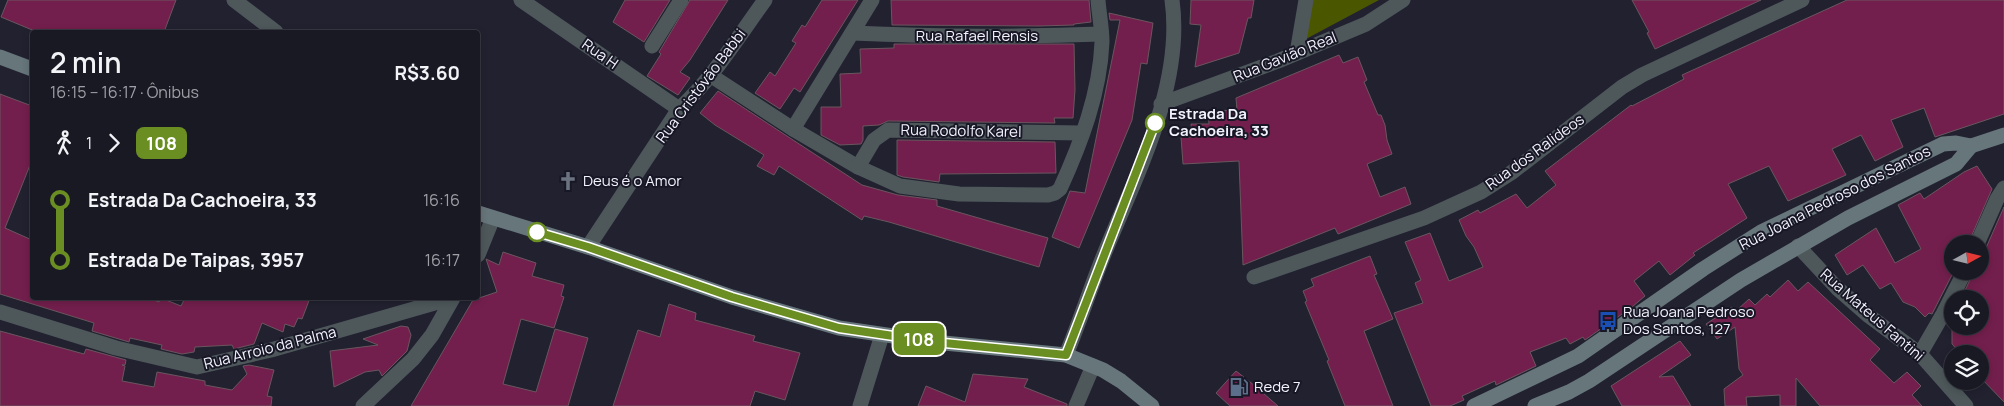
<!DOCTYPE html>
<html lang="pt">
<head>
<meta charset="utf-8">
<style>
  body { margin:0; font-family:Manrope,sans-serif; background:#262631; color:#f1f3f6; height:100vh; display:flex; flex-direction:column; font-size:19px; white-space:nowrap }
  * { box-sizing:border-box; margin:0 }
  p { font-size:16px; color:#9fa0a6 }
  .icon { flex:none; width:28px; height:28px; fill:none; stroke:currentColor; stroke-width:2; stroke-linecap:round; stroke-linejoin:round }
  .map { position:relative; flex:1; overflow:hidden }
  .details { position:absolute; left:30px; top:30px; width:450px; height:270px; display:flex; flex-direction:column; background:#191924; border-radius:5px; box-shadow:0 2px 8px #0003,0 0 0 1px #373841 }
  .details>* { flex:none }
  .badge { padding:0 10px; border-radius:8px; font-size:18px; line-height:32px }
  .needle { width:32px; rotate:82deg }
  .buttons { position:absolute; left:1944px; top:235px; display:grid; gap:10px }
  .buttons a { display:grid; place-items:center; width:45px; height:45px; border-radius:50%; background:#191924; box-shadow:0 2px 8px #0003,0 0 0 1px #373841; font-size:25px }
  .map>.badge { position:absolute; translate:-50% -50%; box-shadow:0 0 0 2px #fff }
  .legs { display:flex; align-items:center; gap:8px; height:55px; padding:0 20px; font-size:16px }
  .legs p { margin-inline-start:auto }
  .overview { display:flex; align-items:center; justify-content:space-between; height:85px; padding:0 20px }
  h1 { font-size:28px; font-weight:600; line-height:38px }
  ul { padding:0 20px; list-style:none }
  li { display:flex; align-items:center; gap:18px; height:60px; font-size:19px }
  li i { display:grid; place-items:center; width:8px; height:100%; margin:0 6px; background:currentColor }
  li i::after { content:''; width:12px; height:12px; margin:-6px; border:4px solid; border-radius:50%; background:#191924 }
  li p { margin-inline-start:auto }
  li:first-child i { background:linear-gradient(#0000 50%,currentColor 0) }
  li:last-child i { background:linear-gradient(currentColor 50%,#0000 0) }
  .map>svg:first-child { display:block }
  .forest { fill:#4a5700 }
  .building { fill:#731f4d; stroke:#6a565e }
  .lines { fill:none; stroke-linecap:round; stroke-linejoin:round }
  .street { stroke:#4e585b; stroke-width:15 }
  .secondary { stroke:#67767b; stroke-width:15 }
  .line-1-casing { stroke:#fff; stroke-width:11 }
  .line-1 { stroke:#6b8e23; stroke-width:8 }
  .stop-1-dot { fill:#fff; stroke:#6b8e23; stroke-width:2.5 }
  .labels { text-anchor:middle; stroke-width:4; stroke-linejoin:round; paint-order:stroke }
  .street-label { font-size:15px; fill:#f3f3fe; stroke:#181726 }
  .stop-label { font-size:15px; font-weight:bold; fill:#f3f3fe; stroke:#181726; text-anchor:start }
  .poi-label { font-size:15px; fill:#f3f3fe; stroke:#181726; text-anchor:start }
</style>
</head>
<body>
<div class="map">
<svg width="2004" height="406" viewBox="0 0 2004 406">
  <rect width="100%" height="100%" fill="#212130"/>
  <!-- forest -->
  <polygon class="forest" points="1311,0 1379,0 1306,39"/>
  <!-- building -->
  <g class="building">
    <polygon points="8,0 176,0 164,32 37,32 1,17"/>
    <polygon points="625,0 670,0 644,42 613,22"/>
    <polygon points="690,0 728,0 690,60 680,72 690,78 678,95 647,76 661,54 659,52"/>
    <polygon points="822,0 858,0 800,92 794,88 780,109 755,93 770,72 775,76 796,43 792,41 802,25 805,27"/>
    <polygon points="891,0 1089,0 1091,22 1074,24 1074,25 1039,26 892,25"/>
    <polygon points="1191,0 1254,0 1251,18 1248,18 1239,53 1195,67 1201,25 1190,24"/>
    <polygon points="1632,0 1761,0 1655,49 1647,33 1649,32"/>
    <polygon points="1847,0 2004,0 2004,114 1935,137 1924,108 1891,120 1903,147 1875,161 1861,135 1832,149 1846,175 1788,201 1769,166 1728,184 1747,218 1693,253 1695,255 1670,275 1659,261 1634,281 1645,296 1632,307 1585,340 1583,337 1570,344 1566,338 1530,352 1536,366 1496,385 1495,381 1462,396 1464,400 1450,406 1431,406 1394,313 1423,303 1415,283 1421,280 1405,242 1430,233 1449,281 1483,267 1474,247 1466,236 1459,220 1478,210 1480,213 1516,194 1527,208 1556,185 1545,171 1631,105 1632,106 1684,79 1682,75"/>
    <polygon points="1109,13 1153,23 1150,44 1147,64 1141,63 1132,120 1079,248 1052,237 1070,191 1085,193 1120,20 1110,20"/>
    <polygon points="894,44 1074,44 1075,90 1073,118 1054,118 1055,123 888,121 879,125 863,126 863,140 861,144 840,145 821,135 821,107 841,107 840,74 861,73 860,49 894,48"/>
    <polygon points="1339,55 1343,63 1358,57 1367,80 1364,82 1378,115 1381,115 1385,125 1387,140 1392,154 1367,164 1380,197 1405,187 1411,204 1338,234 1335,228 1243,265 1239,161 1183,164 1181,137 1192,137 1191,124 1209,124 1208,111 1237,110 1236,98"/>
    <polygon points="718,91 862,185 898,195 937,200 937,206 1048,238 1039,267 889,222 864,216 862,220 779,166 774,175 757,166 764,155 715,125 700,113"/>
    <polygon points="0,94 32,106 32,160 5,228 32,240 32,298 149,298 159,302 161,298 181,306 185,298 310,298 302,319 298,318 294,327 285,324 283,332 262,323 254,344 234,349 232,345 195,347 194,352 182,354 161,349 162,345 130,338 129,342 92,331 94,323 0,294"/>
    <polygon points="897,140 1055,142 1056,173 940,174 939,182 903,177 897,175"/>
    <polygon points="1977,166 1992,189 1968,244 1952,244 1952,271 1954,271 1932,314 1929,313 1925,317 1915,307 1903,302 1891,283 1880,289 1863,265 1847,275 1835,255 1876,228 1895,263 1921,249 1898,205 1920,193 1924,199 1964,172"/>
    <polygon points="2004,207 2004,402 1980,377 1980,354 1961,354 1952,344 1952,323 1949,322 1952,316 1952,326 1980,326 1980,299 1961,299 1974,271 1980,271 1980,253 1986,248"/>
    <polygon points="503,252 536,263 532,276 564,285 561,296 564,297 554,328 521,319 503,384 536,392 555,329 588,338 568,406 411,406 473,300 497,292 486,259 499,265"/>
    <polygon points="1370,256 1377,274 1374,275 1393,319 1364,331 1393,406 1345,406 1327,361 1329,360 1305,302 1307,301 1303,291 1314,286 1311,279"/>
    <polygon points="1788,280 1798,291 1808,282 1880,349 1870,360 1894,383 1907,372 1921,386 1912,395 1922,406 1820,406 1796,378 1796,406 1780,406 1780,395 1746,397 1747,406 1725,406 1724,389 1743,375 1739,369 1735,327 1717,339 1706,324 1732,307 1735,312 1749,299 1755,305 1767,294 1770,297"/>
    <polygon points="669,304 696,313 695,320 755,336 753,341 800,353 785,400 755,391 750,406 613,406 638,330 660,337"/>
    <polygon points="401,326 408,327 411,335 407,351 382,376 379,370 365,372 334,387 330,351 378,345 363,339"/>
    <polygon points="0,331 84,354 86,349 126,360 125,365 122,365 125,366 122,381 154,387 157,372 205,381 205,385 232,390 247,374 243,366 249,365 274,370 267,396 272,397 271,406 0,406"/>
    <polygon points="1680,341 1691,355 1659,377 1673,376 1691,406 1622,406 1611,386"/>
    <polygon points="1236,371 1249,381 1278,406 1230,406 1216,393"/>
    <polygon points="973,374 1028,379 1024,387 1067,404 1067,406 918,406 926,386 965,402"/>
  </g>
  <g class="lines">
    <!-- street -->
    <g class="street">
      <polyline points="234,0 276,32"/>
      <polyline points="521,0 679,109"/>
      <path d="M852,33C935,37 1018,37 1101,34"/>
      <polyline points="652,46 681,0"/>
      <polyline points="1297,53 1306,0"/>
      <path d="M710,75L793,129L858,167L900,186L959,194L1048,195L1055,193L1060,189C1081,143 1100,93 1102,42C1102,28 1099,14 1098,0"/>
      <polyline points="1161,104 1278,61 1366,24 1403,0"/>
      <polyline points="793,129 872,0"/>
      <polyline points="858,167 874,140 888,130 1082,133"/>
      <polyline points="1977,244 1997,199 2004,188"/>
      <polyline points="1798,246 1837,288 1869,316 1920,354 1966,406"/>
      <path d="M588,247L679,109C713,78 738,37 765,0"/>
      <polyline points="478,255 493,218"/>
      <polyline points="1254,277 1424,218 1481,192 1511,173 1622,87 1642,75 1802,0"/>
      <polyline points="0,312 116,348 197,367 271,350 452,298"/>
      <polyline points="1920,354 1943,314 1965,271"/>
      <path d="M1066,355C1080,321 1091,286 1105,252C1136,175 1184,85 1172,0"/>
      <polyline points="363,406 413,359 432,335 453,298"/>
      <polyline points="860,406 882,335"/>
      <polyline points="1076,406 1093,366"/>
    </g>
    <!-- secondary -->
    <g class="secondary">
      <polyline points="0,57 32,69"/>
      <polyline points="478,213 588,247 732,297 839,328 934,342 1066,355 1103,370 1121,381 1152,406"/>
      <polyline points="1474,406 1578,356 1703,269 1761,232 1943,144 1956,143 1971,146 2004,135"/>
      <polyline points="1535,406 1569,392 1589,381 1741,280 1848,218 1956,164 1971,146"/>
    </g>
  </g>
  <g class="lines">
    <!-- line-1 casing -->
    <g class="line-1-casing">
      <polyline id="line-1" points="537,232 588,247 732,297 839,328 934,342 1066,355 1155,123"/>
    </g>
    <!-- line-1 -->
    <use href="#line-1" class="line-1"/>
  </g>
  <!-- icons -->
  <defs>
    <g id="church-bare" transform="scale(1.5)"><path d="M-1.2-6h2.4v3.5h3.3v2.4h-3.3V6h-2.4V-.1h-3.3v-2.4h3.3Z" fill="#6b7280" stroke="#181726" stroke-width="2.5" paint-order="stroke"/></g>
    <g id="bus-bare" transform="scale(1.5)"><path d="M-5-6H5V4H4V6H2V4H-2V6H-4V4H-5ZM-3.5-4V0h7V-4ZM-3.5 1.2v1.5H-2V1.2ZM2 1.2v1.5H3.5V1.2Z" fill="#1a4fb4" stroke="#181726" stroke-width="2.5" paint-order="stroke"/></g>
    <g id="fuel-bare" transform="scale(1.5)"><path d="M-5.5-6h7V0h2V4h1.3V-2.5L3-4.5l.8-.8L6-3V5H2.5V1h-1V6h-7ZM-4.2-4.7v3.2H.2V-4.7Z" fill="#5c6f8a" stroke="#181726" stroke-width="2.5" paint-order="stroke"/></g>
  </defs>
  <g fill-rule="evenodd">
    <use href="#church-bare" x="568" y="181"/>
    <use href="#bus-bare" x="1608" y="321"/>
    <use href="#fuel-bare" x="1239" y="387"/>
  </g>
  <!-- markers -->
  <g class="stop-1-dot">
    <circle cx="1155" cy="123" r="9"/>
    <circle cx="537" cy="232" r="9"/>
  </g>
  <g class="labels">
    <!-- street labels -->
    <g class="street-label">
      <text x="977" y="41">Rua Rafael Rensis</text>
      <text transform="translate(600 54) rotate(35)" y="5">Rua H</text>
      <text transform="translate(1285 57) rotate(-22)" y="5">Rua Gavião Real</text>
      <text transform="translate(701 86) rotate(-53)" y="5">Rua Cristóvão Babbi</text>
      <text transform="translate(961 131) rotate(1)" y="5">Rua Rodolfo Karel</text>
      <text transform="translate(1535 152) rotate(-36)" y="5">Rua dos Ralideos</text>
      <text transform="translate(1835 198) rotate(-27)" y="5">Rua Joana Pedroso dos Santos</text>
      <text transform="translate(1872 315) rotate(41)" y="5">Rua Mateus Fantini</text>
      <text transform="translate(270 348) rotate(-14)" y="5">Rua Arroio da Palma</text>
    </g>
    <!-- stop labels -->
    <g class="stop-label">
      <text x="1169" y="119">Estrada Da<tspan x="1169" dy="17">Cachoeira, 33</tspan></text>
    </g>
    <!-- poi labels -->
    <g class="poi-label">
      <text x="583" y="186">Deus é o Amor</text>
      <text x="1623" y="317">Rua Joana Pedroso<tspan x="1623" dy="17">Dos Santos, 127</tspan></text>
      <text x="1254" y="392">Rede 7</text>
    </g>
  </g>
</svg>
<div class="buttons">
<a><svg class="needle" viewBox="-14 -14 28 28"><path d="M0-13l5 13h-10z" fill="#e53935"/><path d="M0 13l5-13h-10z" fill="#9fa0a6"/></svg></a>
<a><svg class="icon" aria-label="locate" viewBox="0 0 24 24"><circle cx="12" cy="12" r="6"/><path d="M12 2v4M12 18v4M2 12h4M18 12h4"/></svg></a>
<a><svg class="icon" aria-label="layers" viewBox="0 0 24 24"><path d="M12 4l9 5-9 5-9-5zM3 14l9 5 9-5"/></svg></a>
</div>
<b class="badge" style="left:919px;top:339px;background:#6b8e23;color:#fff">108</b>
<section class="details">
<div class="overview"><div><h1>2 min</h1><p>16:15 – 16:17 · Ônibus</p></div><b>R$3.60</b></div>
<div class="legs"><svg class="icon" aria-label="walk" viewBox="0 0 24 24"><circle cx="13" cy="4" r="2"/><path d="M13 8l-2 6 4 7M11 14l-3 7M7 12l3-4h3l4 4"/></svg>1<svg class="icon" aria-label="forward" viewBox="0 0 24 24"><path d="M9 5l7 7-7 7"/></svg><b class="badge" style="background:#6b8e23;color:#fff">108</b></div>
<ul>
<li><i style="color:#6b8e23"></i><b>Estrada Da Cachoeira, 33</b><p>16:16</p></li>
<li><i style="color:#6b8e23"></i><b>Estrada De Taipas, 3957</b><p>16:17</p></li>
</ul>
</section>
</div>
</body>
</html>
